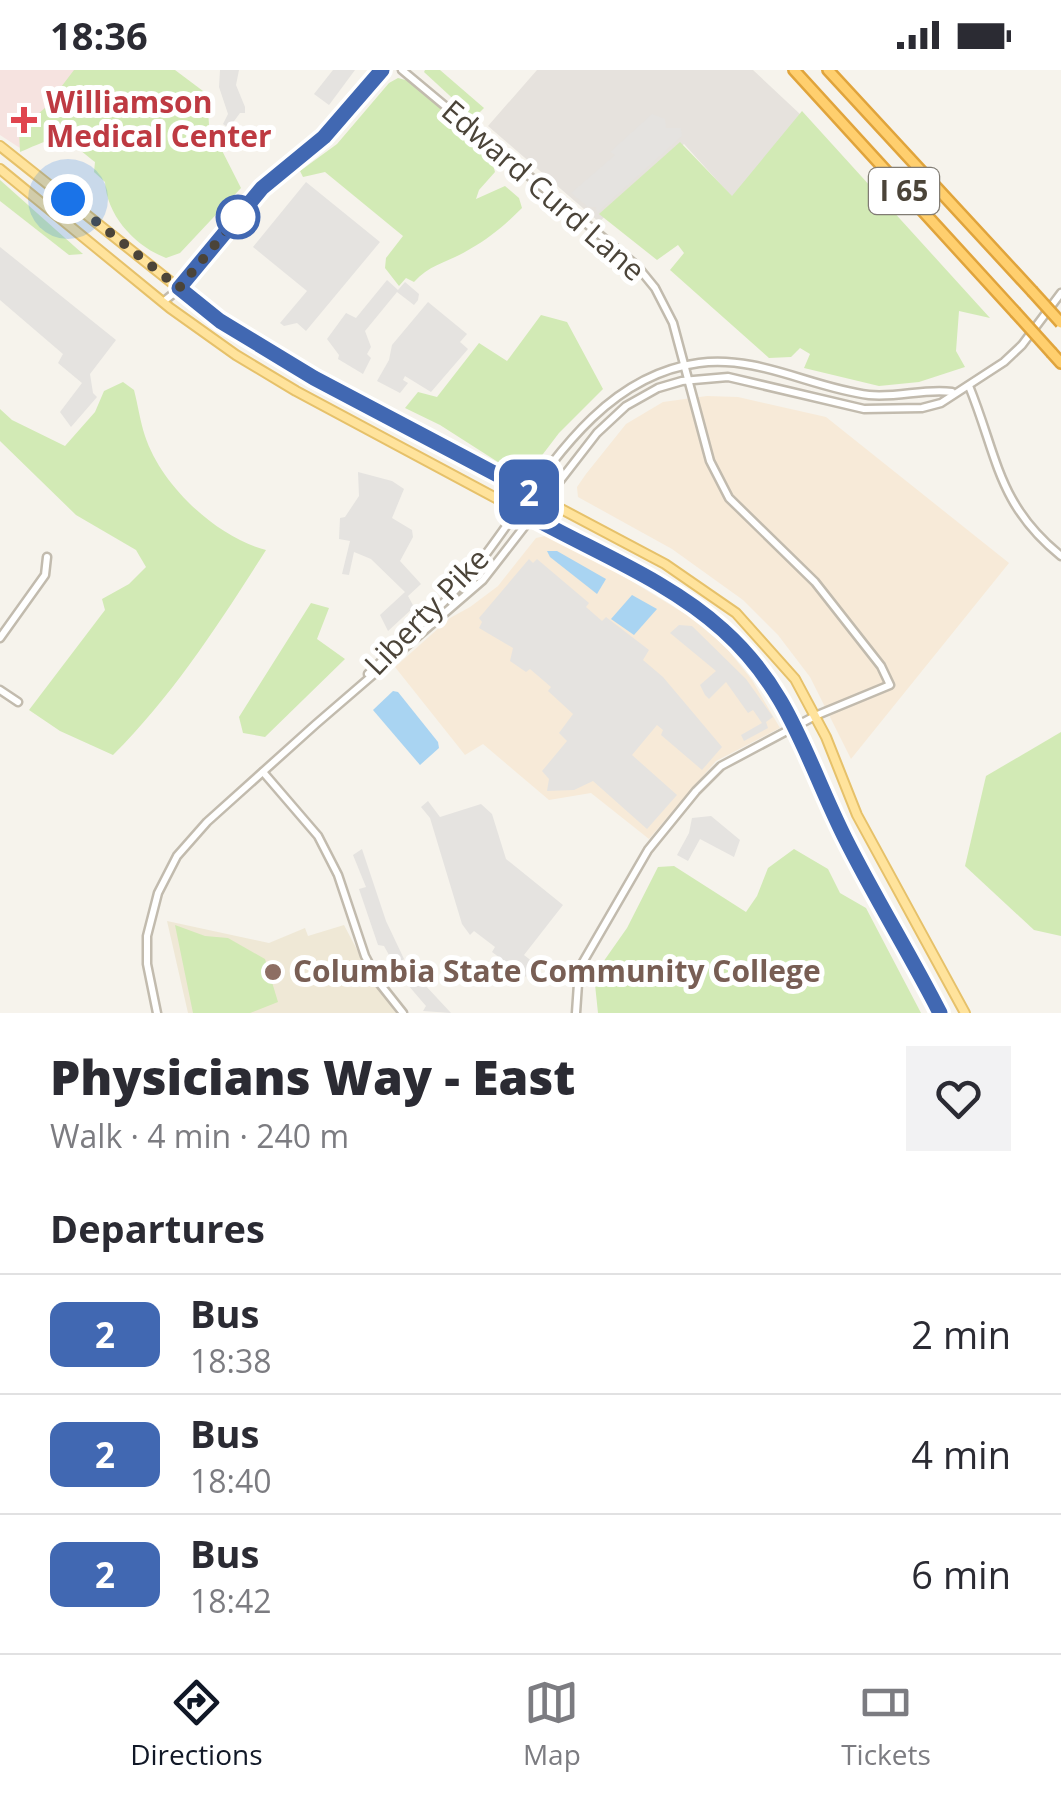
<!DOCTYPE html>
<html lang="en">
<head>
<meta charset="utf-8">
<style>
  body { margin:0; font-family:"Open Sans",sans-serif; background:#f2f2f3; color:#2b2b33; height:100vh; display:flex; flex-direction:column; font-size:38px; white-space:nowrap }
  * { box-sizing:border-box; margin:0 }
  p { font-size:32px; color:#7c7c81 }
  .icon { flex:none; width:55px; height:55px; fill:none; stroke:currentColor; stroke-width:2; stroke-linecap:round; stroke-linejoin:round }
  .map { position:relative; height:943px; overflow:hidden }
  .side { display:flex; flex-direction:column; background:#fff; flex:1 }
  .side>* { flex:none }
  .badge { padding:0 20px; border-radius:15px; font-size:35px; line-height:65px }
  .you { position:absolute; width:50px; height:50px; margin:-25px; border:8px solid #fff; border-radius:50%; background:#1a73e8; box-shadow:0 0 0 15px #1a73e833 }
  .map>.badge { position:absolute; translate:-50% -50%; box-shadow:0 0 0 5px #fff }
  h2 { padding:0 50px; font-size:38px; line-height:90px }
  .round { display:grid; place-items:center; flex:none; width:105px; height:105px; border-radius:0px; background:#f2f2f3 }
  .head { display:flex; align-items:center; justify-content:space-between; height:170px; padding:0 50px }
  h1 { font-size:48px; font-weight:800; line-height:75px }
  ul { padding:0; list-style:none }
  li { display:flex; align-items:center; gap:30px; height:120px; padding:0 50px; border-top:2px solid #e1e1e2 }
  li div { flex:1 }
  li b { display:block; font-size:38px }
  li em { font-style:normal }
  li .badge { min-width:110px; font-weight:700; text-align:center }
  .status { display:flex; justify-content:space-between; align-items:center; height:70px; padding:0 50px; background:#fff; direction:ltr }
  .status svg { height:28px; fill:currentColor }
  .tabs { display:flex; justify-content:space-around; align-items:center; height:140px; border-top:2px solid #e1e1e2; background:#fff; font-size:28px; color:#7c7c81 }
  .tabs a { display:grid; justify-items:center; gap:5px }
  .tabs .active { color:#111827 }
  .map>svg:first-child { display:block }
  .commercial { fill:#f7ead8 }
  .industrial { fill:#e6e2dd }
  .education { fill:#efe8d6 }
  .medical { fill:#f6e3e0 }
  .green { fill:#d2eab5 }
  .parking { fill:#e5e3e0 }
  .water { fill:#a9d4f2 }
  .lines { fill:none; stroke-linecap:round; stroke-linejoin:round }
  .minor-casing { stroke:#c2bbae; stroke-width:11 }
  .major-casing { stroke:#e6c16a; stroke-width:12 }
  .highway-casing { stroke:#e0a43c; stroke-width:14 }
  .minor { stroke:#fff; stroke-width:6 }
  .major { stroke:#ffe39c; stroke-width:8 }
  .highway { stroke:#ffcf6e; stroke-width:9 }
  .highway-bridge-casing { stroke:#e0a43c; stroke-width:14; stroke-linecap:butt }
  .highway-bridge { stroke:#ffcf6e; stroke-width:9 }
  .line-casing { stroke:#fff; stroke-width:22 }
  .line { stroke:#4168b2; stroke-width:15 }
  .walk { stroke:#4b4439; stroke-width:10; stroke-dasharray:0 18 }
  .health-dot { fill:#e0444e; stroke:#fff; stroke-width:4 }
  .stop-dot { fill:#fff; stroke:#4168b2; stroke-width:5 }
  .education-dot { fill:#8d6e63; stroke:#fff; stroke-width:4 }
  .labels { text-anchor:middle; stroke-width:10; stroke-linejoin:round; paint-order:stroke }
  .shield { fill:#fff; stroke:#817c74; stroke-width:2.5 }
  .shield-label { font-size:28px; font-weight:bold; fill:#4b4439 }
  .health-label { font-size:30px; font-weight:bold; fill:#be3a42; stroke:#fff; text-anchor:start }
  .street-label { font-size:30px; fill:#4b4439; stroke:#fff }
  .education-label { font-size:30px; font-weight:bold; fill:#785e54; stroke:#fff; text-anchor:start }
</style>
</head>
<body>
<div class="status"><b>18:36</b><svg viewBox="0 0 49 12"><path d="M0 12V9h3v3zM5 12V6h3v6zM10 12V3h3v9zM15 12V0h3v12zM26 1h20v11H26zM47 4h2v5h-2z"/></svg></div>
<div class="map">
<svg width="1061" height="943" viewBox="0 0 1061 943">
  <rect width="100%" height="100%" fill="#f6f3ec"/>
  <!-- commercial -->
  <g class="commercial">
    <polygon points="707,326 738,327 826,347 1009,493 851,689 810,607 778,565 743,530 672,479 578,427 577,417 586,404 626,354 663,332"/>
    <polygon points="545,466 574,476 687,545 724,575 752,610 780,658 716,691 649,769 591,723 549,730 483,674 465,685 395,597 450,548 470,537 498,516 536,468"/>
  </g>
  <!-- industrial -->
  <polygon class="industrial" points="537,0 753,0 801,45 733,128 684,74 599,152 488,56"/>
  <!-- education -->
  <polygon class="education" points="167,851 269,873 305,858 308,866 344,855 374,912 396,943 188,943"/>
  <!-- medical -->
  <polygon class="medical" points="0,0 86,0 23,80 0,65"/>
  <!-- green -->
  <g class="green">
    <path d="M74,0H175L207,24L209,55L241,118L180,183L166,188C135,176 107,146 105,112L94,102L95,92C59,63 62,64 20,82L19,61L46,37Z"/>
    <polygon points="425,0 440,0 484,38 474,48 424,2"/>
    <path d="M398,8L409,11L487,74L495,102L479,120L476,129L505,116L519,128L522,138C506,154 490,168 470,179C450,192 431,193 414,212L406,208L399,216L385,198L386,188L403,166L325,102L303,107L300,101L337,74L389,13Z"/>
    <polygon points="802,41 990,248 959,241 956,281 965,297 919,312 879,316 804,298 810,284 800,278 791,287 769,288 670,200 684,183 678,175 657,190 599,144 680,72 732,126"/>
    <polygon points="0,110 83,184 69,185 0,131"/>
    <polygon points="541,245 567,252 603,319 559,363 527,405 518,405 440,355 405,338 418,322 437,327 479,273 507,291"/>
    <path d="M123,312L134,320C138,335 140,351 145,366C161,415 216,467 266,480C220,552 174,624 113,685L60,661L29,640L105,540L102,529L129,514L146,497L136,480L76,445L0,371V339L12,350L65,376L95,342L104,321Z"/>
    <polygon points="311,533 329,538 317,569 345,589 265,667 243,663 239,647"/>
    <polygon points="1061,662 1061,866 1034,860 965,796 986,706"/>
    <polygon points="794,779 828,799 840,823 866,838 921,943 598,943 594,905 627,858 658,797 674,796 746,842 757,826 768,798"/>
    <polygon points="175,855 205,866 228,868 265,889 278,932 250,943 193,943"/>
  </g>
  <!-- parking -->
  <g class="parking">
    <polygon points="220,0 239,0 236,15 245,37 245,43 240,43 229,58 223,54 228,44 219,17"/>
    <polygon points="333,0 355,0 329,35 314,24"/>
    <polygon points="652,44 665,49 666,58 681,58 682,66 597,143 596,137 588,137 571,123 615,85 610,82"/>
    <polygon points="306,112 380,172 306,261 297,253 284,256 280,253 307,221 253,177"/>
    <polygon points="0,177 116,270 90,304 93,323 97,327 71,357 60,342 82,313 58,293 63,284 0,230"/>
    <polygon points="387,210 398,220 405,212 419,224 418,230 414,235 397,222 365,261 371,277 367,284 371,288 363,304 338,289 339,285 327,269 346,243 356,248"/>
    <polygon points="428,232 467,264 460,272 468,279 431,322 405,306 403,310 408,313 400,323 377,311 389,290 392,275"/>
    <polygon points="358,402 392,411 404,419 392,448 412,460 413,467 400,491 421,514 408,526 414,537 388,561 380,545 405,522 371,489 354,482 349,505 342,504 350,471 339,469 340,448 345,447 359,426"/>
    <polygon points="529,489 533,493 537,489 589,533 586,537 602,551 606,547 649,580 643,590 663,607 722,677 702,700 661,665 663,660 657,655 632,685 677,725 647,759 593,711 574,720 547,721 549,709 542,701 567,671 559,663 573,644 548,621 551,617 530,599 526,602 510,591 513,578 479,558 482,552 479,548"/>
    <polygon points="679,555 692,556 746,609 773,647 766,652 768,658 744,671 741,665 762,653 753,640 748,643 726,612 709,629 705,625 700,615 716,601 670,563"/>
    <polygon points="428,731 440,747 481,734 492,744 506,789 563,835 524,885 533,892 526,907 492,882 495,877 474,861 470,865 462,854 430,748 421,737"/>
    <polygon points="711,746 740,770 734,787 700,769 688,791 677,785 689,763 692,748"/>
    <polygon points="362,779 386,851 404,889 400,893 405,904 411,900 451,943 423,941 426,936 402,908 384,876 378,875 359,819 366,817 353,785"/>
  </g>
  <!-- water -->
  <g class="water">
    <polygon points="547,481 557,481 606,509 597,524 550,487"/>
    <polygon points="632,525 657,539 634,565 611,549"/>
    <polygon points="393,621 398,622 438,672 439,678 420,695 373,640"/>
  </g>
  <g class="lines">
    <!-- minor casing -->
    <g class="minor-casing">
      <g id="minor">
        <polyline points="402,0 637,196 655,218 673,253 710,391 729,428 815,512 881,596 890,615 815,646 721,696 696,721 648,780 579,899 576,943"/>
        <polyline points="163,232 179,219 262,118 324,67 382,0"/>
        <path d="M969,316C998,387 997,434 1061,486"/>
        <polyline points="0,568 45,505 47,487"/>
        <path d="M368,604C404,569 444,536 476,497C537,420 591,307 699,293C758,285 812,318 869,325C898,328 925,318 952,322"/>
        <polyline points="0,620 18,632"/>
        <polyline points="263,702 318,766 338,805 365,886 380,914 403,943"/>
        <polyline points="157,943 147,894 147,866 158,823 177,786 207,752 316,654 483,510 597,363 626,336 658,318 682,311 728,307 864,339 922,338 941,333 1004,292 1022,275 1061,223"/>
      </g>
    </g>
    <!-- major casing -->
    <g class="major-casing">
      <g id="major">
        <polyline points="0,76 220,251 314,308 665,494 736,543 795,609 826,667 857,745 965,943"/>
        <polyline points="0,99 170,238 236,285 296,321 660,516 719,556 761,600 797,658 840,759 940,943"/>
      </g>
    </g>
    <!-- highway casing -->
    <g class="highway-casing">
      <g id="highway">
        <polyline points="794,0 1015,242"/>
        <polyline points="828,0 1032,221"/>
        <polyline points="1052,283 1061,293"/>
      </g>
    </g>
    <!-- minor -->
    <use href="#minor" class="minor"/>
    <!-- major -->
    <use href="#major" class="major"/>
    <!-- highway -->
    <use href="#highway" class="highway"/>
    <!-- highway-bridge casing -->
    <g class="highway-bridge-casing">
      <g id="highway-bridge">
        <polyline points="1032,221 1061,253"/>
        <polyline points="1015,242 1052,283"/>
      </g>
    </g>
    <!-- highway-bridge -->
    <use href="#highway-bridge" class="highway-bridge"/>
  </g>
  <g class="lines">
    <!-- line casing -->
    <g class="line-casing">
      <path id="line" d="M382,0L324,67L262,118L179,218L220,251L314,308L545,430L532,447C595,482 669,511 723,560C791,621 806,690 845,768C875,828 910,884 940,943"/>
    </g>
    <!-- line -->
    <use href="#line" class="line"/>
    <!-- walk -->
    <polyline class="walk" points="68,129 179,218 238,147"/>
  </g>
  <!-- markers -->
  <path class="health-dot" d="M19 35h10v10h10v10h-10v10h-10v-10h-10v-10h10z"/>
  <circle class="stop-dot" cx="238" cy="147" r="20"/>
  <circle class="education-dot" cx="273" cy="902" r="10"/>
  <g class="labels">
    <!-- shield labels -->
    <rect class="shield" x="869" y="98" width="70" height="46" rx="8"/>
    <g class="shield-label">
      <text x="904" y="131">I 65</text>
    </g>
    <!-- health labels -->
    <g class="health-label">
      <text x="46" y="43">Williamson<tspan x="46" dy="34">Medical Center</tspan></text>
    </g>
    <!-- street labels -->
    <g class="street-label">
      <text transform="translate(543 121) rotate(41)" y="10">Edward Curd Lane</text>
      <text transform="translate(427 542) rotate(-46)" y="10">Liberty Pike</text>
    </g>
    <!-- education labels -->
    <g class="education-label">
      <text x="293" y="912">Columbia State Community College</text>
    </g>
  </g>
</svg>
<div class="you" style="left:68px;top:129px"></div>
<b class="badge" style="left:529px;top:422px;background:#4168b2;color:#fff">2</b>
</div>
<section class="side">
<div class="head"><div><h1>Physicians Way - East</h1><p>Walk · 4 min · 240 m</p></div><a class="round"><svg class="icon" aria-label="heart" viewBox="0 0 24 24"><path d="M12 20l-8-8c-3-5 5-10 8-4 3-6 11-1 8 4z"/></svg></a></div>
<h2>Departures</h2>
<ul>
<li><span class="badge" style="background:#4168b2;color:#fff">2</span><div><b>Bus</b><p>18:38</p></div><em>2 min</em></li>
<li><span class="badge" style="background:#4168b2;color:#fff">2</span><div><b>Bus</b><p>18:40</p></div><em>4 min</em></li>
<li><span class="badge" style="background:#4168b2;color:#fff">2</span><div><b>Bus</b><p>18:42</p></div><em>6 min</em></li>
</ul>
</section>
<nav class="tabs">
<a class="active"><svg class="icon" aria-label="directions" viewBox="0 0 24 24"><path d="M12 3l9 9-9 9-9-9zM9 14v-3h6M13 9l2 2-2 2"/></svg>Directions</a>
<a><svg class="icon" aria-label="map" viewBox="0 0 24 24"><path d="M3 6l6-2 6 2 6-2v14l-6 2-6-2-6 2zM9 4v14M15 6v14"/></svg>Map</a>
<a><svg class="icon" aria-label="tickets" viewBox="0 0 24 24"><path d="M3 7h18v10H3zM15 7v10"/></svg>Tickets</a>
</nav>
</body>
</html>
